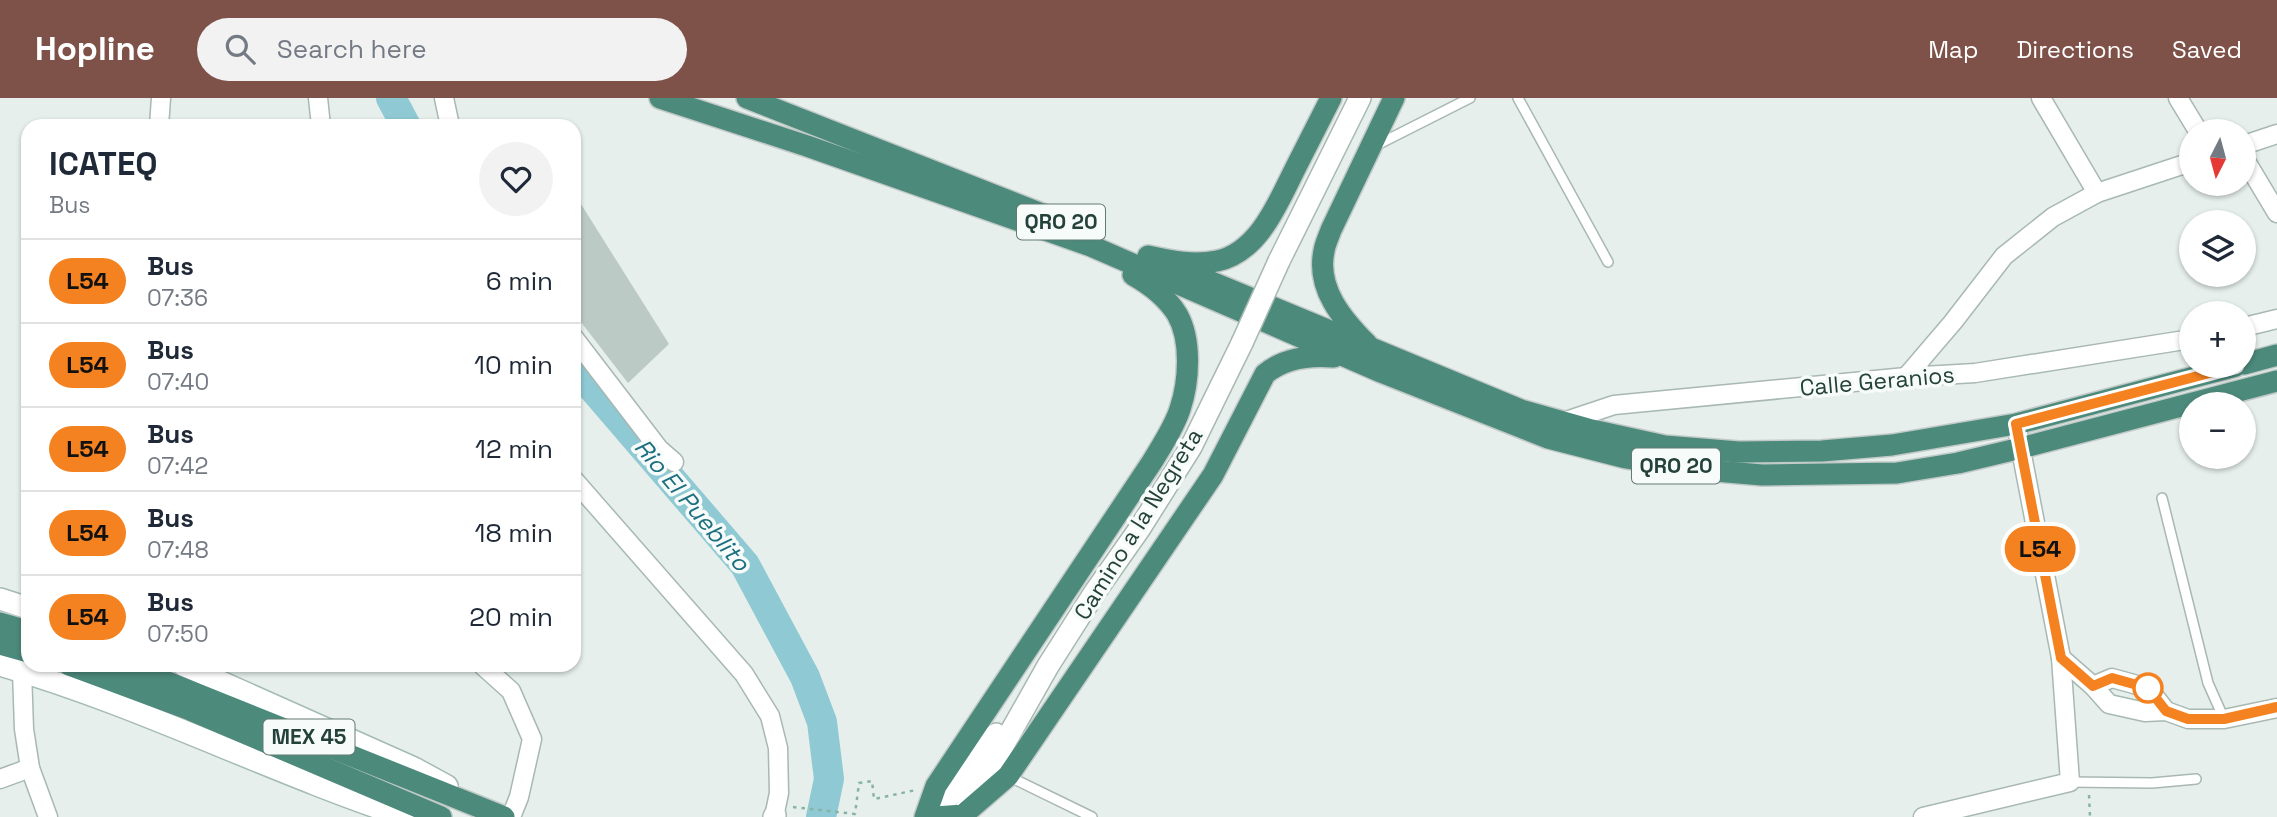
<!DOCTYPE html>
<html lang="en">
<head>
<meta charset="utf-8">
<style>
  body { margin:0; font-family:"Space Grotesk",sans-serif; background:#f2f2f3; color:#1f2937; height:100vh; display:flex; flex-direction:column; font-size:26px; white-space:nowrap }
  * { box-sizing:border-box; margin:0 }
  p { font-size:23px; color:#747a83 }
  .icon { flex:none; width:38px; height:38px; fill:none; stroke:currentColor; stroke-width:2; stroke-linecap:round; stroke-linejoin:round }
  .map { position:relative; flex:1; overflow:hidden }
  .drawer { position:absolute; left:21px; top:21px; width:560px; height:553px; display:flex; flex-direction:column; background:#fff; border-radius:21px; box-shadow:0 2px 5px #0004 }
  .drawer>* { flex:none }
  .badge { padding:0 14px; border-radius:23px; font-size:24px; line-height:46px }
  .needle { width:46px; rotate:186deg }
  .tools { position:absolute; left:2179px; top:21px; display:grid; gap:14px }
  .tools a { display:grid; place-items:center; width:77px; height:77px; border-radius:50%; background:#fff; box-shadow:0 2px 5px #0004; font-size:35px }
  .map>.badge { position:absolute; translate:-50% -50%; box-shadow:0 0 0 4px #fff }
  .round { display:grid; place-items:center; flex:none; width:74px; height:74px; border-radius:37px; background:#f2f2f3 }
  .overview { display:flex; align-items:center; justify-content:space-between; height:119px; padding:0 28px }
  h1 { font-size:33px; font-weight:700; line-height:52px }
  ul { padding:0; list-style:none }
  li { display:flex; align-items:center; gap:21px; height:84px; padding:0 28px; border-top:2px solid #e0e1e3 }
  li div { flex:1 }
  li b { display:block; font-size:26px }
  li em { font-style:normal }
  li .badge { min-width:77px; font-weight:700; text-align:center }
  header { display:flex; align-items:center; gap:42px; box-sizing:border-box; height:98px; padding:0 35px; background:#7f5249; color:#fff }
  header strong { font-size:33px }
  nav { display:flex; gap:38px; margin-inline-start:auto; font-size:24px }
  .search { width:490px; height:63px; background:#f2f2f3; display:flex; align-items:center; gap:18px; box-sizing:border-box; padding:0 24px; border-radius:38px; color:#747a83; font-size:26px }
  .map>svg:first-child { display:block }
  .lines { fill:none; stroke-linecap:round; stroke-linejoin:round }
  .river { stroke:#8ec9d4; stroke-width:30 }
  .building { fill:#bbcac4 }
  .service-casing { stroke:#a8b8b2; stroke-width:12 }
  .minor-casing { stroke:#a8b8b2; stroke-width:21 }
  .tertiary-casing { stroke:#a8b8b2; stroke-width:24 }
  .secondary-casing { stroke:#a4bbb3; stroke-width:24 }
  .trunk-casing { stroke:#c2cac8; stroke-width:24 }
  .path { stroke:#86b3a5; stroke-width:2.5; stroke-dasharray:3.5 5; stroke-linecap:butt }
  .service { stroke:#fff; stroke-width:9 }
  .minor { stroke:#fff; stroke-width:18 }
  .tertiary { stroke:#fff; stroke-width:21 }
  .secondary { stroke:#fff; stroke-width:21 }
  .trunk { stroke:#4c8a7c; stroke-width:21 }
  .tertiary-bridge-casing { stroke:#a8b8b2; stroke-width:24; stroke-linecap:butt }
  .tertiary-bridge { stroke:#fff; stroke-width:21 }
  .line-casing { stroke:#fff; stroke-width:16 }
  .line { stroke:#f58220; stroke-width:10 }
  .stop-dot { fill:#fff; stroke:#f58220; stroke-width:3.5 }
  .labels { text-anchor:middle; stroke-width:7; stroke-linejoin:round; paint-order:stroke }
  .shield { fill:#f7fbf9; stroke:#637a73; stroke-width:2 }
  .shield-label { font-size:21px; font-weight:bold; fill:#24423a }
  .street-label { font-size:23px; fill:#24423a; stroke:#f7fbf9 }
  .water-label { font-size:24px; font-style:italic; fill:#1c6f80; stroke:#f7fbf9 }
</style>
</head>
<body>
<header>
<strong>Hopline</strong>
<div class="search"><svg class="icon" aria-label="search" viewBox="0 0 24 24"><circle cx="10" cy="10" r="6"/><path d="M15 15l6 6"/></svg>Search here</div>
<nav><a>Map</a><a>Directions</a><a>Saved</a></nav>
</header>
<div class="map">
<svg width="2277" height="719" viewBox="0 0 2277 719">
  <rect width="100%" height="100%" fill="#e6efeb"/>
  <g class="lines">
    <!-- river -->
    <g class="river">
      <polyline points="391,0 406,28"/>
      <polyline points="574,268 745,467 805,579 822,624 829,681 821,719"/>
    </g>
  </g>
  <!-- building -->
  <polygon class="building" points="574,95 669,246 628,285 574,215"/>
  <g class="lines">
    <!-- service casing -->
    <g class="service-casing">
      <g id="service">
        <polyline points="1518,0 1608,164"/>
        <polyline points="1375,48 1470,0"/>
        <polyline points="2162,400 2208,585 2224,621"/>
        <polyline points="1008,678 1092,719"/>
        <polyline points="2070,684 2152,685 2196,681"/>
      </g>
    </g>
    <!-- minor casing -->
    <g class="minor-casing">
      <g id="minor">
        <polyline points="318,0 321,28"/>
        <polyline points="444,0 450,28"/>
        <polyline points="2041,0 2097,95"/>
        <polyline points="2178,0 2198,33"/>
        <polyline points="159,28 161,0"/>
        <polyline points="2244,47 2277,36"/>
        <polyline points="2244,60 2277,115"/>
        <polyline points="2244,229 2277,221"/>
        <polyline points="574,240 659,351 674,364"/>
        <polyline points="1906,279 1953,224 2004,158 2053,119 2097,95 2191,64"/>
        <polyline points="1563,324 1614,307 1906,279 1975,275 2191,241"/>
        <polyline points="574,382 744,576 770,618 778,650 779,695 774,719"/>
        <polyline points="2061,560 2093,588 2109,606 2145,614 2166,613 2188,621 2224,621 2277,610"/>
        <polyline points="482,567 511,593 532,641 519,699 511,719"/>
        <polyline points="22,573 24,631 30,670 48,719"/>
        <polyline points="2093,588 2112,580 2148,590 2166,613"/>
        <polyline points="0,681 30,670"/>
        <polyline points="1923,719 2070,684 2061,560 2016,326"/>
      </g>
    </g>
    <!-- tertiary casing -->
    <g class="tertiary-casing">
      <g id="tertiary">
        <polyline points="1279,163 1360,0"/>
        <polyline points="964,716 970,702 992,667 1048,568 1095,494 1140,430 1191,349 1242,245"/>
        <polyline points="774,719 775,717"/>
        <path d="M928,719C955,696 975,665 996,636"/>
      </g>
    </g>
    <!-- secondary casing -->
    <g class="secondary-casing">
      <g id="secondary">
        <polyline points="0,501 28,510"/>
        <path d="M0,567C139,607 269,674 405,719"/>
        <polyline points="183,567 414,670 447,688"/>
      </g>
    </g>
    <!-- trunk casing -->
    <g class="trunk-casing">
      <g id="trunk">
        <polyline points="660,0 807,48 1091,148 1381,274 1548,340 1626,360 1692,371 1762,377 1897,375 1958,365 2021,350 2277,283"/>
        <polyline points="747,0 1047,118"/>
        <path d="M1148,158C1171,163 1194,168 1217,163C1260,154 1279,102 1297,67C1308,45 1320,22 1331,0"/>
        <polyline points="1168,166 1521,312 1592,332 1665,348 1739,354 1822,353 1892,347 2016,326 2236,268"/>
        <path d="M1367,246C1342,221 1316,190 1324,153C1325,146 1329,138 1331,132L1394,0"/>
        <polyline points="2244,266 2277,257"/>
        <polyline points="0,525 28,533"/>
        <polyline points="0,546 28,554"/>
        <polyline points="69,567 190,612 441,719"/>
        <polyline points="125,567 504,719"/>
        <path d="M925,719L936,688L1152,364C1162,347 1174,330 1180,311C1189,284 1192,242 1177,216C1167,200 1149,186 1133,177"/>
        <path d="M935,719L963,717L1008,678L1213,377L1265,276C1284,260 1310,257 1334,259"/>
      </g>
    </g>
    <!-- path -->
    <g class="path">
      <polyline points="2089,697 2090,719"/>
      <polyline points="793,709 855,716 859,685 872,683 874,701 916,692"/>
    </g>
    <!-- service -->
    <use href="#service" class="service"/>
    <!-- minor -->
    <use href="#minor" class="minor"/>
    <!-- tertiary -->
    <use href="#tertiary" class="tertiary"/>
    <!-- secondary -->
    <use href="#secondary" class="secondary"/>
    <!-- trunk -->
    <use href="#trunk" class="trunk"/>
    <!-- tertiary-bridge casing -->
    <g class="tertiary-bridge-casing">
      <polyline id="tertiary-bridge" points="1242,245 1279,163"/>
    </g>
    <!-- tertiary-bridge -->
    <use href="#tertiary-bridge" class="tertiary-bridge"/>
  </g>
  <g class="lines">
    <!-- line casing -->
    <g class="line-casing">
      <polyline id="line" points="2236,268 2016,326 2061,560 2093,588 2112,580 2148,590 2166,613 2188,621 2224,621 2277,609"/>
    </g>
    <!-- line -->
    <use href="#line" class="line"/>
  </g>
  <!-- markers -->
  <circle class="stop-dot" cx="2148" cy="590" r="14"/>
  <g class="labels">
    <!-- shield labels -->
    <g class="shield">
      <rect x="1017" y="106.5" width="88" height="35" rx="5"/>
      <rect x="1632" y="350.5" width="88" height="35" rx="5"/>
      <rect x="263.5" y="621.5" width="91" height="35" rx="5"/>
    </g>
    <g class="shield-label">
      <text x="1061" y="131">QRO 20</text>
      <text x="1676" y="375">QRO 20</text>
      <text x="309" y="646">MEX 45</text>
    </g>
    <!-- street labels -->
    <g class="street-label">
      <text transform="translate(1877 283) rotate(-5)" y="8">Calle Geranios</text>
      <text transform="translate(1138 426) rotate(-58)" y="8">Camino a la Negreta</text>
    </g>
    <!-- water labels -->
    <g class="water-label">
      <text transform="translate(692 407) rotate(50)" y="8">Rio El Pueblito</text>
    </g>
  </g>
</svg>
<div class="tools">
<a><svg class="needle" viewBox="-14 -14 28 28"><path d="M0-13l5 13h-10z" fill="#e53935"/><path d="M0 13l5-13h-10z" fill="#747a83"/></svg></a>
<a><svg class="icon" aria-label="layers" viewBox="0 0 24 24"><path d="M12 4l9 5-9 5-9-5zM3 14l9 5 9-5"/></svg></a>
<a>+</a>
<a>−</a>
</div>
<b class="badge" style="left:2040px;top:451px;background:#f58220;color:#111">L54</b>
<section class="drawer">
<div class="overview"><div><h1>ICATEQ</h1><p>Bus</p></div><a class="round"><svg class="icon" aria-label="heart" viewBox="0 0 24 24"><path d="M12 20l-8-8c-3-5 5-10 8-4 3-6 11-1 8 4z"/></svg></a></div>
<ul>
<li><span class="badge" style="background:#f58220;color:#111">L54</span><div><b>Bus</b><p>07:36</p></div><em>6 min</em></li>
<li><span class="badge" style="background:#f58220;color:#111">L54</span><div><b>Bus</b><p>07:40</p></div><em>10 min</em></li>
<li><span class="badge" style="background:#f58220;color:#111">L54</span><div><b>Bus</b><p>07:42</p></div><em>12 min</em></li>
<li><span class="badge" style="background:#f58220;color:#111">L54</span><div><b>Bus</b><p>07:48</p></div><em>18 min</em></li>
<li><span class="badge" style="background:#f58220;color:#111">L54</span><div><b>Bus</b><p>07:50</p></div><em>20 min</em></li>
</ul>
</section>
</div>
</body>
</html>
